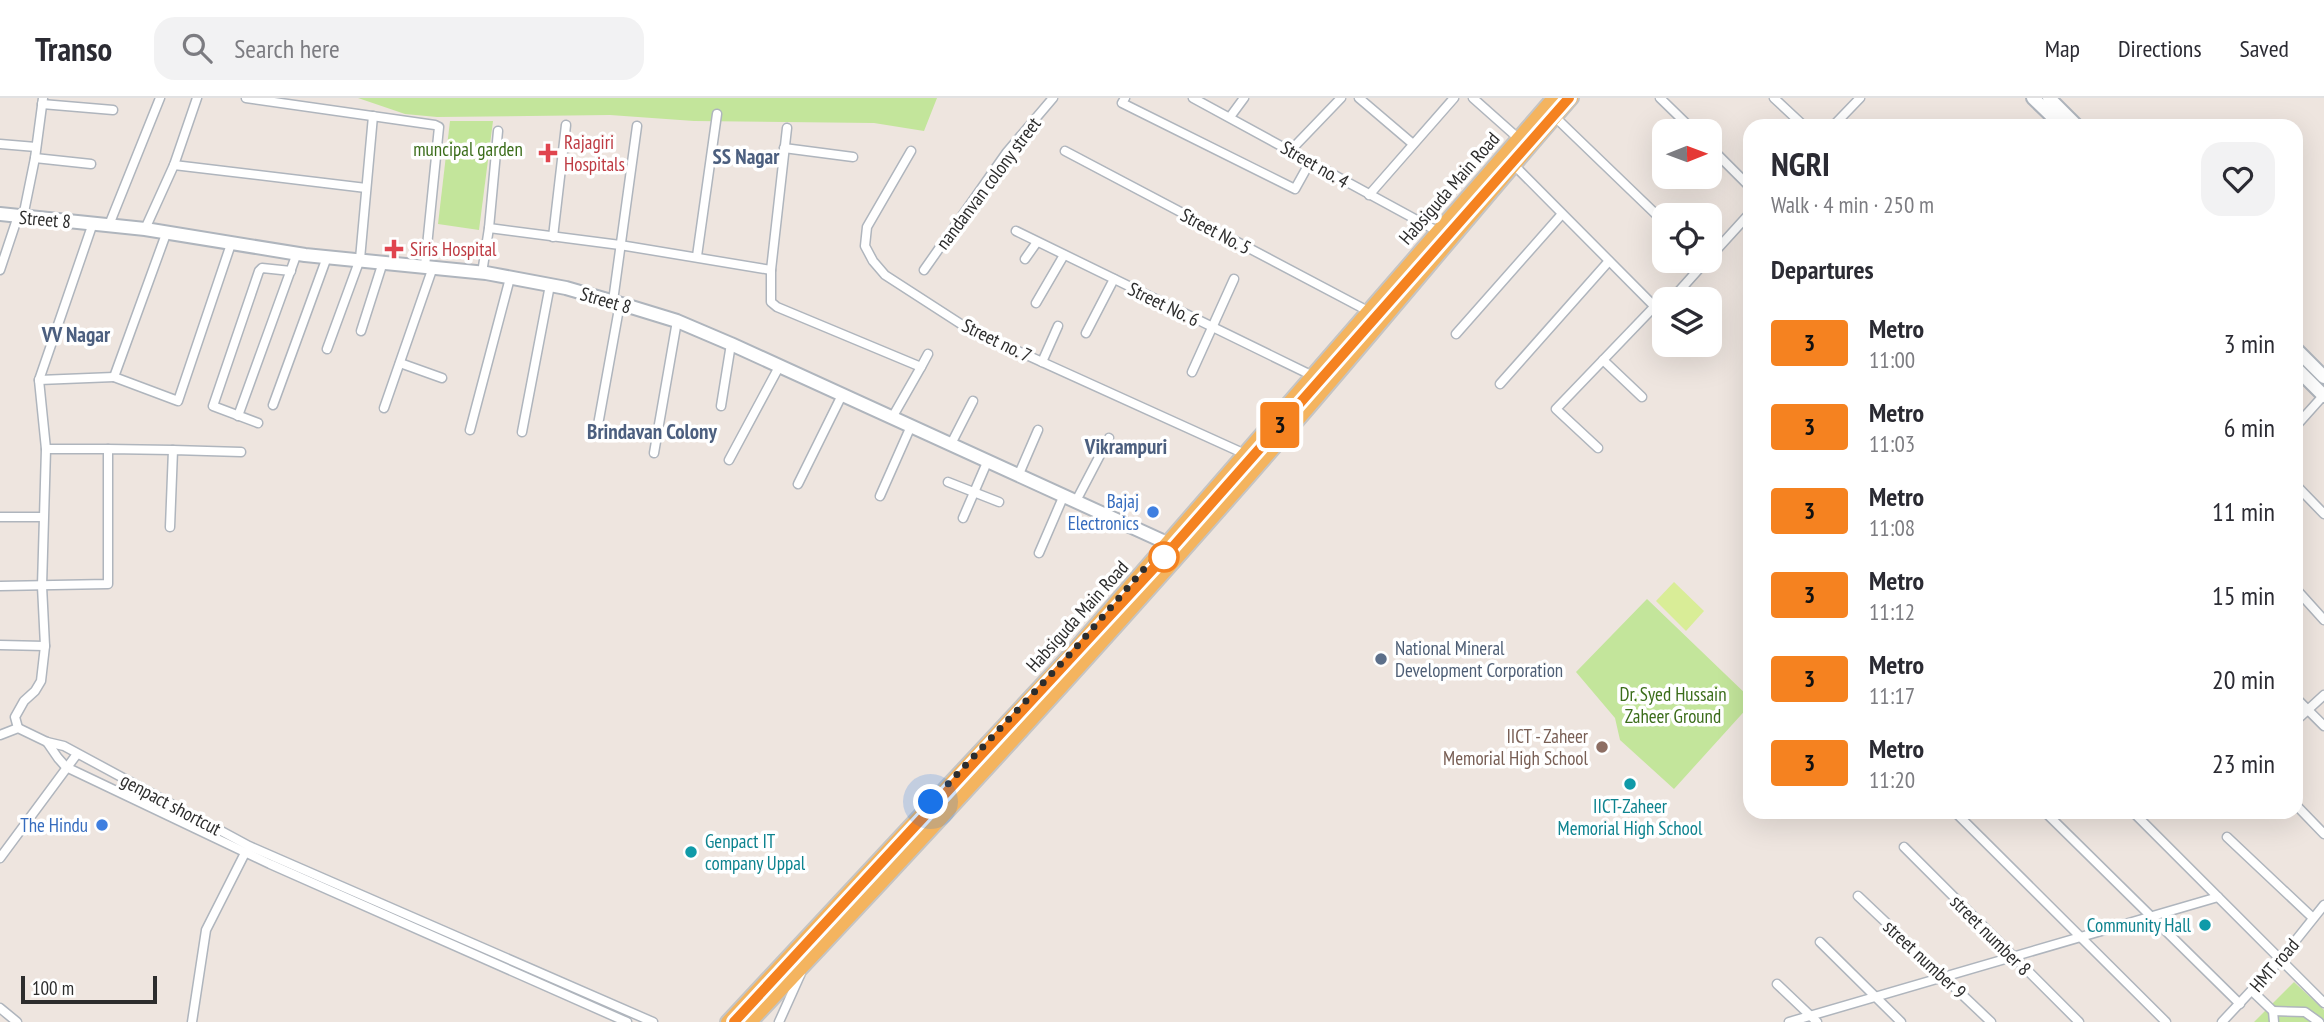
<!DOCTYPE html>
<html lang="en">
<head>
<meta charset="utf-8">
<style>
  body { margin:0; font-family:"PT Sans Narrow",sans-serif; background:#f2f2f3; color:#2b2b33; height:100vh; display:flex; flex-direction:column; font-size:26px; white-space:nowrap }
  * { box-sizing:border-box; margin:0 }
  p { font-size:23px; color:#7c7c81 }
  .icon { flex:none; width:38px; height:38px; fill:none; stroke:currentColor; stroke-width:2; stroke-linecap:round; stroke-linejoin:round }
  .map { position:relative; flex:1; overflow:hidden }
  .sheet { position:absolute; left:1743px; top:21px; width:560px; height:700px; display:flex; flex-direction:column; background:#fff; border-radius:21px; box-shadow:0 7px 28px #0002 }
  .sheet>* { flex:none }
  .badge { padding:0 14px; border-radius:5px; font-size:24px; line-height:46px }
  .needle { width:46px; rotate:89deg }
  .tools { position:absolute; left:1652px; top:21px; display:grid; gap:14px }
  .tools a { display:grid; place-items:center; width:70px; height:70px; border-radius:14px; background:#fff; box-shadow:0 7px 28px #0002; font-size:35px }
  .scale { position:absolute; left:21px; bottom:18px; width:136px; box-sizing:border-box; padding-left:7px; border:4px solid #2d2d2d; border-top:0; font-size:19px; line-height:24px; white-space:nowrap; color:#2d2d2d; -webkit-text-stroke:5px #fff; paint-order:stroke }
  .you { position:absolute; width:35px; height:35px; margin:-18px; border:5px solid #fff; border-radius:50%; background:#1a73e8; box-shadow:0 0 0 10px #1a73e833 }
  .map>.badge { position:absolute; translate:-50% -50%; box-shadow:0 0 0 4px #fff }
  h2 { padding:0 28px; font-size:26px; line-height:63px }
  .round { display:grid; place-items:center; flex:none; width:74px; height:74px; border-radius:21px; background:#f2f2f3 }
  .headline { display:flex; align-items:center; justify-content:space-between; height:119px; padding:0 28px }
  h1 { font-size:33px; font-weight:800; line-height:52px }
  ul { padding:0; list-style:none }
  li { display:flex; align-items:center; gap:21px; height:84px; padding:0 28px }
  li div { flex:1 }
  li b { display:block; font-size:26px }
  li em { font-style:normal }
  li .badge { min-width:77px; font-weight:700; text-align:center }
  header { display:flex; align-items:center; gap:42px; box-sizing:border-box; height:98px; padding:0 35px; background:#fff; border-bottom:2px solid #e1e1e2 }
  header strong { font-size:33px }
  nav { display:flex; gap:38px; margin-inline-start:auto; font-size:24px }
  .search { width:490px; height:63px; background:#f2f2f3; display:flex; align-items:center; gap:18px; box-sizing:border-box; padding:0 24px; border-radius:21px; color:#7c7c81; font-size:26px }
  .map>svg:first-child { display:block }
  .green { fill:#c3e59b }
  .pitch { fill:#d9ed97 }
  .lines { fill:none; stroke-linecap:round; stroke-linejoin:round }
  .street-casing { stroke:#afb5bd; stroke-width:11 }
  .secondary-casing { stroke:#afb5bd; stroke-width:16 }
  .primary-casing { stroke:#c4c4c4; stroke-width:16 }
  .street { stroke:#fff; stroke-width:8 }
  .secondary { stroke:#fff; stroke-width:12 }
  .primary { stroke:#f4b45f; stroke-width:12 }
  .rail-casing { stroke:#a1a9b7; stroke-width:5 }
  .rail { stroke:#fff; stroke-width:2.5; stroke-dasharray:8; stroke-linecap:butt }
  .line-casing { stroke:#fff; stroke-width:16 }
  .line { stroke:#f58220; stroke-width:10 }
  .walk { stroke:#2d2d2d; stroke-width:7; stroke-dasharray:0 12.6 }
  .health-dot { fill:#e0444e; stroke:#fff; stroke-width:2.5 }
  .shop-dot { fill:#3f7fe0; stroke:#fff; stroke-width:2.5 }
  .stop-dot { fill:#fff; stroke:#f58220; stroke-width:3.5 }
  .service-dot { fill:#5c6f8a; stroke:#fff; stroke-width:2.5 }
  .education-dot { fill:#8d6e63; stroke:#fff; stroke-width:2.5 }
  .culture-dot { fill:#0f9aa8; stroke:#fff; stroke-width:2.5 }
  .labels { text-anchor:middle; stroke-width:7; stroke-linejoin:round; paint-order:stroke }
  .health-label { font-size:19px; fill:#be3a42; stroke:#fff; text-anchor:start }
  .park-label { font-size:19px; fill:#3b6d1a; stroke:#fff }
  .street-label { font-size:19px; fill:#2d2d2d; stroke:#fff }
  .shop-label { font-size:19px; fill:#366cbe; stroke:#fff; text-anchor:end }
  .service-label { font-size:19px; fill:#4e5e75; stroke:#fff; text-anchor:start }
  .education-label { font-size:19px; fill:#785e54; stroke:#fff; text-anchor:end }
  .culture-label { font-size:19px; fill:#0d838f; stroke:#fff }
  .neighbourhood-label { font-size:21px; font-weight:bold; fill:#4c5f7f; stroke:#fff }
</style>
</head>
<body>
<header>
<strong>Transo</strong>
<div class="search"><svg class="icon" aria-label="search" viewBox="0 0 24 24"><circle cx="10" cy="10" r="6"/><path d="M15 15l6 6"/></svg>Search here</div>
<nav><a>Map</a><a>Directions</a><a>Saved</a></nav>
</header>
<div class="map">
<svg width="2324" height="924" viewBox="0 0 2324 924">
  <rect width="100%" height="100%" fill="#eee5df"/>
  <!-- green -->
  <g class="green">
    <polygon points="358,0 937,0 924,33 874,25 694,23 610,17 437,19 405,16"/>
    <polygon points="450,23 493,23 479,132 438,126"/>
    <polygon points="1647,501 1750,600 1750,607 1674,691 1620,642 1615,620 1576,574"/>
    <polygon points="2294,884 2324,912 2324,924 2254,924"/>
  </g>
  <!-- pitch -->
  <polygon class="pitch" points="1674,484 1704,513 1686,533 1656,503"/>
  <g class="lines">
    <!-- street casing -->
    <g class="street-casing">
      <g id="street">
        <polyline points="246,0 435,27 439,29 425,168"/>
        <polyline points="1125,0 1122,5 1295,91 1310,64"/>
        <polyline points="1193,0 1437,133"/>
        <polyline points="1359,0 1413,46"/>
        <polyline points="1473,0 1518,40"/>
        <polyline points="1660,0 1694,33"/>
        <polyline points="1774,0 1804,28"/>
        <polyline points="42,6 113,12"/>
        <polyline points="1230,19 1244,0"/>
        <polyline points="1555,19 1664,124"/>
        <polyline points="1833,28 1860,0"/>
        <polyline points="787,30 771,172 771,204 777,209 921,269 893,318"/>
        <polyline points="0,46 36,49"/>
        <polyline points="1710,49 1750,89"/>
        <polyline points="784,50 853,59"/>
        <polyline points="1291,52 1341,0"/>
        <polyline points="911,53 867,129 865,148 873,163 885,177 967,230 1245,356"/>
        <polyline points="1065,53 1368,213"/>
        <polyline points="35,60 91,66"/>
        <polyline points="174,67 366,90"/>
        <polyline points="1515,68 1664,218"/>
        <polyline points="1369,97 1454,0"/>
        <polyline points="23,119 35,60 43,0"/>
        <polyline points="109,127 160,0"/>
        <polyline points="489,130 620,147 771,172"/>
        <polyline points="145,131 174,67 197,0"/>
        <polyline points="1016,133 1313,278"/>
        <polyline points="166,136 114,279 178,303 231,146"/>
        <polyline points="553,139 566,27"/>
        <polyline points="697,158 717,16"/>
        <polyline points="1710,159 1750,115"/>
        <polyline points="1025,161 1037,144"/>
        <polyline points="0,172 18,118"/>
        <polyline points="924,172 1007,54 1053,0"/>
        <polyline points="482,175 489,130 498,33"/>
        <polyline points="1672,201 1706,163"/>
        <polyline points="613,203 637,28"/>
        <polyline points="1036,205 1064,157"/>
        <polyline points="361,233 383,164"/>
        <polyline points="1086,235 1114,181"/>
        <polyline points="1456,236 1562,116"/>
        <polyline points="327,251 360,161 373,18"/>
        <polyline points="1603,262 1642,299"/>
        <polyline points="1042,264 1058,228"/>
        <polyline points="400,265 442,280"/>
        <polyline points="921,269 928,256"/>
        <polyline points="1192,274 1234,181"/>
        <polyline points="39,282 114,279"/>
        <polyline points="1500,286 1609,163"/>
        <polyline points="273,307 327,159"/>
        <polyline points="721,308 731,246"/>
        <polyline points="384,310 433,169"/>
        <polyline points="238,318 297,155"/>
        <polyline points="258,325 213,308 259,173 262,170 291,173"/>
        <polyline points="2296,328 2323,298"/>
        <polyline points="470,332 510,180"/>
        <polyline points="522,334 550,187"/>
        <polyline points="596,338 620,205"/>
        <polyline points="951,346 973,303"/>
        <polyline points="1598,350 1556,311 1654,209"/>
        <polyline points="46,351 108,351"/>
        <polyline points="654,355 677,223"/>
        <polyline points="729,362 780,267"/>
        <polyline points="1019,376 1038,332"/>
        <polyline points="948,384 999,404"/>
        <polyline points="798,386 842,297"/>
        <polyline points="2296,387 2324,416"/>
        <polyline points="880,398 911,328"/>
        <polyline points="1076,403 1109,340"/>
        <polyline points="0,419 43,419"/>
        <polyline points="963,420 988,362"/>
        <polyline points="170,429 173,352 241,354"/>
        <polyline points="1039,455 1064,397"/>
        <polyline points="0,488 108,486 108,351 173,352"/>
        <polyline points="2296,491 2324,522"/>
        <polyline points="0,547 45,548"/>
        <polyline points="2296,600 2324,628"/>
        <polyline points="2300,619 2324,597"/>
        <polyline points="18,630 47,644 64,648 249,748 653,924"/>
        <polyline points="18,630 15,619 24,603 35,593 41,583 45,548 42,488 46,351 39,282 93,125"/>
        <polyline points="0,637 18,630"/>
        <polyline points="47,644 58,660 66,669 270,766 627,924"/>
        <polyline points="2296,707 2324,736"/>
        <polyline points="1955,714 2166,924"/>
        <polyline points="2045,714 2240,906"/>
        <polyline points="2133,714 2324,905"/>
        <polyline points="2227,739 2313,820"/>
        <polyline points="1904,749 2079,924"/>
        <polyline points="0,760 77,656"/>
        <polyline points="1858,798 1991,924"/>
        <polyline points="1820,844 1901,924"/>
        <polyline points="1777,886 1817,924"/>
        <polyline points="2252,893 2273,913 2274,924"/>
        <polyline points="0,910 17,924"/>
        <polyline points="2273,913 2305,914 2319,924"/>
        <polyline points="192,924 206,832 245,755"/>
        <polyline points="779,924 801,875"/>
        <polyline points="1789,924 2218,799"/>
        <polyline points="2222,924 2280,862 2324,807"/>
      </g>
    </g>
    <!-- secondary casing -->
    <g class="secondary-casing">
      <g id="secondary">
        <polyline points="2033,0 2062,28"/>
        <polyline points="2049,0 2077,28"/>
        <polyline points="0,116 145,131 305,157 486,175 566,190 628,208 677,223 731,246 1167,445"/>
        <polyline points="2296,251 2324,279"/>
        <polyline points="2296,270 2324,298"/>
      </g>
    </g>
    <!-- primary casing -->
    <g class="primary-casing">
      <g id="primary">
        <polyline points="727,924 1072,554 1553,0"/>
        <path d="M751,924C932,733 1110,539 1282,341C1380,228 1474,113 1572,0"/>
      </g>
    </g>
    <!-- street -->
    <use href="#street" class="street"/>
    <!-- secondary -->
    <use href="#secondary" class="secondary"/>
    <!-- primary -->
    <use href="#primary" class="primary"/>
    <!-- rail casing -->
    <g class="rail-casing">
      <polyline id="rail" points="734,924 1164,459 1569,0"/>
    </g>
    <!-- rail -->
    <use href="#rail" class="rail"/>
  </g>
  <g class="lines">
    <!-- line casing -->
    <g class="line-casing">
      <polyline id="line" points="734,924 1164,459 1569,0"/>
    </g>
    <!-- line -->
    <use href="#line" class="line"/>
    <!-- walk -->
    <polyline class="walk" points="931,704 1072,554 1151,463 1164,459"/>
  </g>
  <!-- markers -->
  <g class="health-dot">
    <path d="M544.5 44.5h7v7h7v7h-7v7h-7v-7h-7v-7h7z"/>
    <path d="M390.5 140.5h7v7h7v7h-7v7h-7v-7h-7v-7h7z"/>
  </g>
  <g class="shop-dot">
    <circle cx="1153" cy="414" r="7"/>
    <circle cx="102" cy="727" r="7"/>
  </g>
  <circle class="stop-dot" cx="1164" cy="459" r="14"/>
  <circle class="service-dot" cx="1381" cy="561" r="7"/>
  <circle class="education-dot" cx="1602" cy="649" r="7"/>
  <g class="culture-dot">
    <circle cx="1630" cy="686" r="7"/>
    <circle cx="691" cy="754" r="7"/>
    <circle cx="2205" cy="827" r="7"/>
  </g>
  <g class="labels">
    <!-- health labels -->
    <g class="health-label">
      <text x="564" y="51">Rajagiri<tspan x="564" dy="22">Hospitals</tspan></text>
      <text x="410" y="158">Siris Hospital</text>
    </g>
    <!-- park labels -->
    <g class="park-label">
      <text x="468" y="58">muncipal garden</text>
      <text x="1673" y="603">Dr. Syed Hussain<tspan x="1673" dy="22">Zaheer Ground</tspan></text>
    </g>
    <!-- street labels -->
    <g class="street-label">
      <text transform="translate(1315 66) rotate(30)" y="7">Street no. 4</text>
      <text transform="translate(988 85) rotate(-53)" y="7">nandanvan colony street</text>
      <text transform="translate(1449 90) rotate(-49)" y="7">Habsiguda Main Road</text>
      <text transform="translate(45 121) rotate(5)" y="7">Street 8</text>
      <text transform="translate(1216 133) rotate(28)" y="7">Street No. 5</text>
      <text transform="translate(606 202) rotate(16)" y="7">Street 8</text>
      <text transform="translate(1164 206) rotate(26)" y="7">Street No. 6</text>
      <text transform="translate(997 242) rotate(26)" y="7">Street no. 7</text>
      <text transform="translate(1077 518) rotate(-48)" y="7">Habsiguda Main Road</text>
      <text transform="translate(171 706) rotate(28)" y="7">genpact shortcut</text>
      <text transform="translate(1991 837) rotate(45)" y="7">street number 8</text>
      <text transform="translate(1925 861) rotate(43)" y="7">street number 9</text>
      <text transform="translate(2274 867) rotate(-49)" y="7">HMT road</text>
    </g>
    <!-- shop labels -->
    <g class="shop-label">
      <text x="1139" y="410">Bajaj<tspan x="1139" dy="22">Electronics</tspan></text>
      <text x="88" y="734">The Hindu</text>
    </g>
    <!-- service labels -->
    <g class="service-label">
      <text x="1395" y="557">National Mineral<tspan x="1395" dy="22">Development Corporation</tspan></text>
    </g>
    <!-- education labels -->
    <g class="education-label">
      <text x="1588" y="645">IICT - Zaheer<tspan x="1588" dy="22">Memorial High School</tspan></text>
    </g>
    <!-- culture labels -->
    <g class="culture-label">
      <text x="1630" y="715">IICT-Zaheer<tspan x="1630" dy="22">Memorial High School</tspan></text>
      <text x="705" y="750" text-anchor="start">Genpact IT<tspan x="705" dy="22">company Uppal</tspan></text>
      <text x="2191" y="834" text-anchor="end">Community Hall</text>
    </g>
    <!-- neighbourhood labels -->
    <g class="neighbourhood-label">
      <text x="746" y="66">SS Nagar</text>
      <text x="76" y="244">VV Nagar</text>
      <text x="652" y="341">Brindavan Colony</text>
      <text x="1126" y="356">Vikrampuri</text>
    </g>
  </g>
</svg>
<div class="tools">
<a><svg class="needle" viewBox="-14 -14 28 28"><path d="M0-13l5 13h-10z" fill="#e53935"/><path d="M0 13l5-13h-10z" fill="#7c7c81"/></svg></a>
<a><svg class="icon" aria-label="locate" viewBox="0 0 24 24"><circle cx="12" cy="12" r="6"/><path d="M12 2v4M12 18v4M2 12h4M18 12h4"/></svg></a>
<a><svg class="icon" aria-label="layers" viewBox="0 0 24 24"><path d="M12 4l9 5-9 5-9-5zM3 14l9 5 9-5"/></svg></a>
</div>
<div class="scale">100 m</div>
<div class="you" style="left:931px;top:704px"></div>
<b class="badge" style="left:1280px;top:327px;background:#f58220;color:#111">3</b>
<section class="sheet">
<div class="headline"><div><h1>NGRI</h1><p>Walk · 4 min · 250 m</p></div><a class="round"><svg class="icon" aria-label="heart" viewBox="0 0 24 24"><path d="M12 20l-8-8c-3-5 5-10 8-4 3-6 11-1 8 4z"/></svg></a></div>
<h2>Departures</h2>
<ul>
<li><span class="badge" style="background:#f58220;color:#111">3</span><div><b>Metro</b><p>11:00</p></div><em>3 min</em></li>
<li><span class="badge" style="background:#f58220;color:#111">3</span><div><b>Metro</b><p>11:03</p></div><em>6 min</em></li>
<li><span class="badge" style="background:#f58220;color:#111">3</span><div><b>Metro</b><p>11:08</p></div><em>11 min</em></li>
<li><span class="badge" style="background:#f58220;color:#111">3</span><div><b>Metro</b><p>11:12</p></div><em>15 min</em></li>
<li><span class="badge" style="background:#f58220;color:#111">3</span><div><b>Metro</b><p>11:17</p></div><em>20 min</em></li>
<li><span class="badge" style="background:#f58220;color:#111">3</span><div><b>Metro</b><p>11:20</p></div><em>23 min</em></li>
</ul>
</section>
</div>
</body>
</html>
